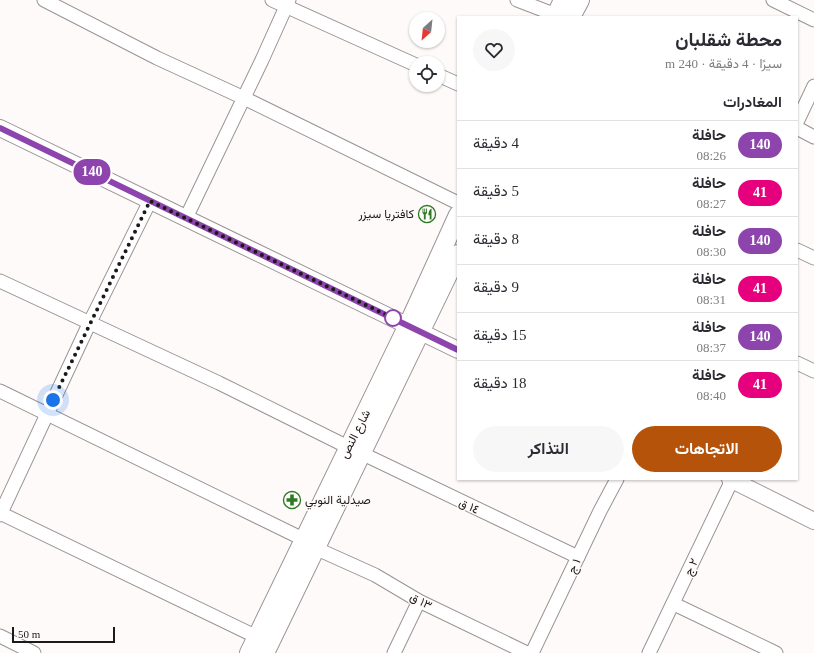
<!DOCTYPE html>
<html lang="ar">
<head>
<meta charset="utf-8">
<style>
  body { margin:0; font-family:"Times New Roman",Vazirmatn,serif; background:#f7f7f7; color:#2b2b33; direction:rtl; height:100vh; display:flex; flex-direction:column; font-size:15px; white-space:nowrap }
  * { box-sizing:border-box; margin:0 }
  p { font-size:13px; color:#7c7c81 }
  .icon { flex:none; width:22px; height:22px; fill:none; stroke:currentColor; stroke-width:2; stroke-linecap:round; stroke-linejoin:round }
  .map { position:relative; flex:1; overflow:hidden; direction:ltr }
  .side { position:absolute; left:457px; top:16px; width:341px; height:464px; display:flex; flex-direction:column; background:#fff; border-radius:0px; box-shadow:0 1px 3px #0004; direction:rtl }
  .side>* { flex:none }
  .badge { padding:0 8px; border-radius:13px; font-size:14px; line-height:26px }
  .needle { width:26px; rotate:207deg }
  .controls { position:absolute; left:409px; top:12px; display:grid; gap:8px }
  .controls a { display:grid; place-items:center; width:36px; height:36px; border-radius:50%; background:#fff; box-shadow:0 1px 3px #0004; font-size:20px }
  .scale { position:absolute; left:12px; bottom:10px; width:103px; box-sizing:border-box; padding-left:4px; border:2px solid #1b1919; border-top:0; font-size:11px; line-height:14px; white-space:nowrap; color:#1b1919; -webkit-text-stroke:3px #fffafa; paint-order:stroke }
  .you { position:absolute; width:20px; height:20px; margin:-10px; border:3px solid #fff; border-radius:50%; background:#1a73e8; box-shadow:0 0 0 6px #1a73e833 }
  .map>.badge { position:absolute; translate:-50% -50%; box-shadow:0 0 0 2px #fff }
  h2 { padding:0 16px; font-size:15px; line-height:36px }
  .round { display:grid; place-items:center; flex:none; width:42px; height:42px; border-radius:21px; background:#f7f7f7 }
  .head { display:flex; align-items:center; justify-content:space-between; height:68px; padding:0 16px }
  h1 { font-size:19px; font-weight:700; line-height:30px }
  .cta { display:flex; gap:8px; margin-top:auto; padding:8px 16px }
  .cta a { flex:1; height:46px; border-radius:24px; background:#b45309; color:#fff; font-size:16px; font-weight:700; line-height:46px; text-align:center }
  .cta a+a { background:#f7f7f7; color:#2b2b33 }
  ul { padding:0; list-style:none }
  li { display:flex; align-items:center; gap:12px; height:48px; padding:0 16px; border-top:1px solid #e1e1e2 }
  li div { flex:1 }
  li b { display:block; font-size:15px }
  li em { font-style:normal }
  li .badge { min-width:44px; font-weight:700; text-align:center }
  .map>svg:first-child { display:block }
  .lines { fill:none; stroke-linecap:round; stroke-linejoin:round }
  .minor-casing { stroke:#9b9393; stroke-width:15 }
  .tertiary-casing { stroke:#9b9393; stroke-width:18 }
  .secondary-casing { stroke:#9b9393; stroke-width:20 }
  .minor { stroke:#fff; stroke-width:13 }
  .tertiary { stroke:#fff; stroke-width:16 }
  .secondary { stroke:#fff; stroke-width:18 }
  .line-casing { stroke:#fff; stroke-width:9 }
  .line { stroke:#8e44ad; stroke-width:6 }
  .walk { stroke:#1b1919; stroke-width:4; stroke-dasharray:0 7.2 }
  .stop-dot { fill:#fff; stroke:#8e44ad; stroke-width:2 }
  .labels { text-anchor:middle; stroke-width:3; stroke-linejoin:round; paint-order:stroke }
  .poi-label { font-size:12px; fill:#1b1919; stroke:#fffafa; text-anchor:end }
  .street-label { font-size:12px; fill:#1b1919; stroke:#fffafa }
</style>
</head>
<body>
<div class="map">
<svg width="814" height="653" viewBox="0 0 814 653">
  <rect width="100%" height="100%" fill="#fffafa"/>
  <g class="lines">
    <!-- minor casing -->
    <g class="minor-casing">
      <g id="minor">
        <polyline points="44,0 157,58 244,98 458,203"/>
        <polyline points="272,0 416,65"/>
        <polyline points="517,0 556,15"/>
        <polyline points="773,0 814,20"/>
        <polyline points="438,75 458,84"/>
        <polyline points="797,122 814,86"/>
        <polyline points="797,128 814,137"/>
        <polyline points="186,218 262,60 289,0"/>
        <polyline points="797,250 814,258"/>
        <polyline points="0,281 219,383 348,447"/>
        <polyline points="797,363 814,371"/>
        <polyline points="0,391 303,539"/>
        <polyline points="361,453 578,557"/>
        <polyline points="0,513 257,637"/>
        <polyline points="0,515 90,322 150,201"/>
        <polyline points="315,548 375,575 419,601 527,653"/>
        <polyline points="674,604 776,653"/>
        <polyline points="0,636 34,653"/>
        <polyline points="394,653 419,601"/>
        <polyline points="532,653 600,511 617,479"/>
        <polyline points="649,653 732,480"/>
      </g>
    </g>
    <!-- tertiary casing -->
    <g class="tertiary-casing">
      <g id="tertiary">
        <polyline points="0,128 458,350"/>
        <polyline points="730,479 814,521"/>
      </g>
    </g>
    <!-- secondary casing -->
    <g class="secondary-casing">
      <g id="secondary">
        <polyline points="555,17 563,0"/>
        <polyline points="571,17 580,0"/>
        <polyline points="249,653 408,325 458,215"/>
        <polyline points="265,653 458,254"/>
      </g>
    </g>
    <!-- minor -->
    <use href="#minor" class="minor"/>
    <!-- tertiary -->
    <use href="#tertiary" class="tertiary"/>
    <!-- secondary -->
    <use href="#secondary" class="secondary"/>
  </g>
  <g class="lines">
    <!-- line casing -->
    <g class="line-casing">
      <polyline id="line" points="0,128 458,350"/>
    </g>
    <!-- line -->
    <use href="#line" class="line"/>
    <!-- walk -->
    <polyline class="walk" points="53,400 150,201 397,320 393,318"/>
  </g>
  <!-- icons -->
  <defs>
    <g id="restaurant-ring" transform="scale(0.9)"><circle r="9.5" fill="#fffafa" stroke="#2c7a23" stroke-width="1.5"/><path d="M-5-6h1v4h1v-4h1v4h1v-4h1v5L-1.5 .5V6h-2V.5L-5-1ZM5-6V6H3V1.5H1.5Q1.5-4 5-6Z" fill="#2c7a23"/></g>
    <g id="pharmacy-ring" transform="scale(0.9)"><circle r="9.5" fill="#fffafa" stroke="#2c7a23" stroke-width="1.5"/><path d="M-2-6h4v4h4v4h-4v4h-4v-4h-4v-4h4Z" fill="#2c7a23"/></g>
  </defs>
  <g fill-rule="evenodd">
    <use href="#restaurant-ring" x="427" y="214"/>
    <use href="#pharmacy-ring" x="292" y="500"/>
  </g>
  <!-- markers -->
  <circle class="stop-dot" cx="393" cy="318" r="8"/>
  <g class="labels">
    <!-- poi labels -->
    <g class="poi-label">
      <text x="414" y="218">كافتريا سيزر</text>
      <text x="305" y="504" text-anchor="start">صيدلية النوبي</text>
    </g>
    <!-- street labels -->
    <g class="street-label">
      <text transform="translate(355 434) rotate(-63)" y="4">شارع النص</text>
      <text transform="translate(469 506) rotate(26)" y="4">١٤ ق</text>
      <text transform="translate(574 566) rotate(-64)" y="4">١ ج</text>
      <text transform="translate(691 567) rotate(-65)" y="4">٢ ج</text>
      <text transform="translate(421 601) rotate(28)" y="4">١٣ ق</text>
    </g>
  </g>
</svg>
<div class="controls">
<a><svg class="needle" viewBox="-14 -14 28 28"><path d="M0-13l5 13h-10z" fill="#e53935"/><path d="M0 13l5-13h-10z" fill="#7c7c81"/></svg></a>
<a><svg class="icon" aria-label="locate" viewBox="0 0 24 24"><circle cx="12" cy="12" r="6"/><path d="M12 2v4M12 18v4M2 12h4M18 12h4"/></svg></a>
</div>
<div class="scale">50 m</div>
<div class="you" style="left:53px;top:400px"></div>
<b class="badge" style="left:92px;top:172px;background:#8e44ad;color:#fff">140</b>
<section class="side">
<div class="head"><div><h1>محطة شقلبان</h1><p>سيرًا · 4 دقيقة · 240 m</p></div><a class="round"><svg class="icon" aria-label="heart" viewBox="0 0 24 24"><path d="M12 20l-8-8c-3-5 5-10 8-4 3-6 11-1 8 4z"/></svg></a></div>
<h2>المغادرات</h2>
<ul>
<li><span class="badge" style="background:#8e44ad;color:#fff">140</span><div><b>حافلة</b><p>08:26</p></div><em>4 دقيقة</em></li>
<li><span class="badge" style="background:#e6007e;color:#fff">41</span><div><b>حافلة</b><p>08:27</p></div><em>5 دقيقة</em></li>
<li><span class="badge" style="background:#8e44ad;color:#fff">140</span><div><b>حافلة</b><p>08:30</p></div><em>8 دقيقة</em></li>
<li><span class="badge" style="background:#e6007e;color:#fff">41</span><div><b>حافلة</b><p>08:31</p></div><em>9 دقيقة</em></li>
<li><span class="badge" style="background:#8e44ad;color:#fff">140</span><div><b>حافلة</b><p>08:37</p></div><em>15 دقيقة</em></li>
<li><span class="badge" style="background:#e6007e;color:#fff">41</span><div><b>حافلة</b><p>08:40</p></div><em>18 دقيقة</em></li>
</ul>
<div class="cta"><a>الاتجاهات</a><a>التذاكر</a></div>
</section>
</div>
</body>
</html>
